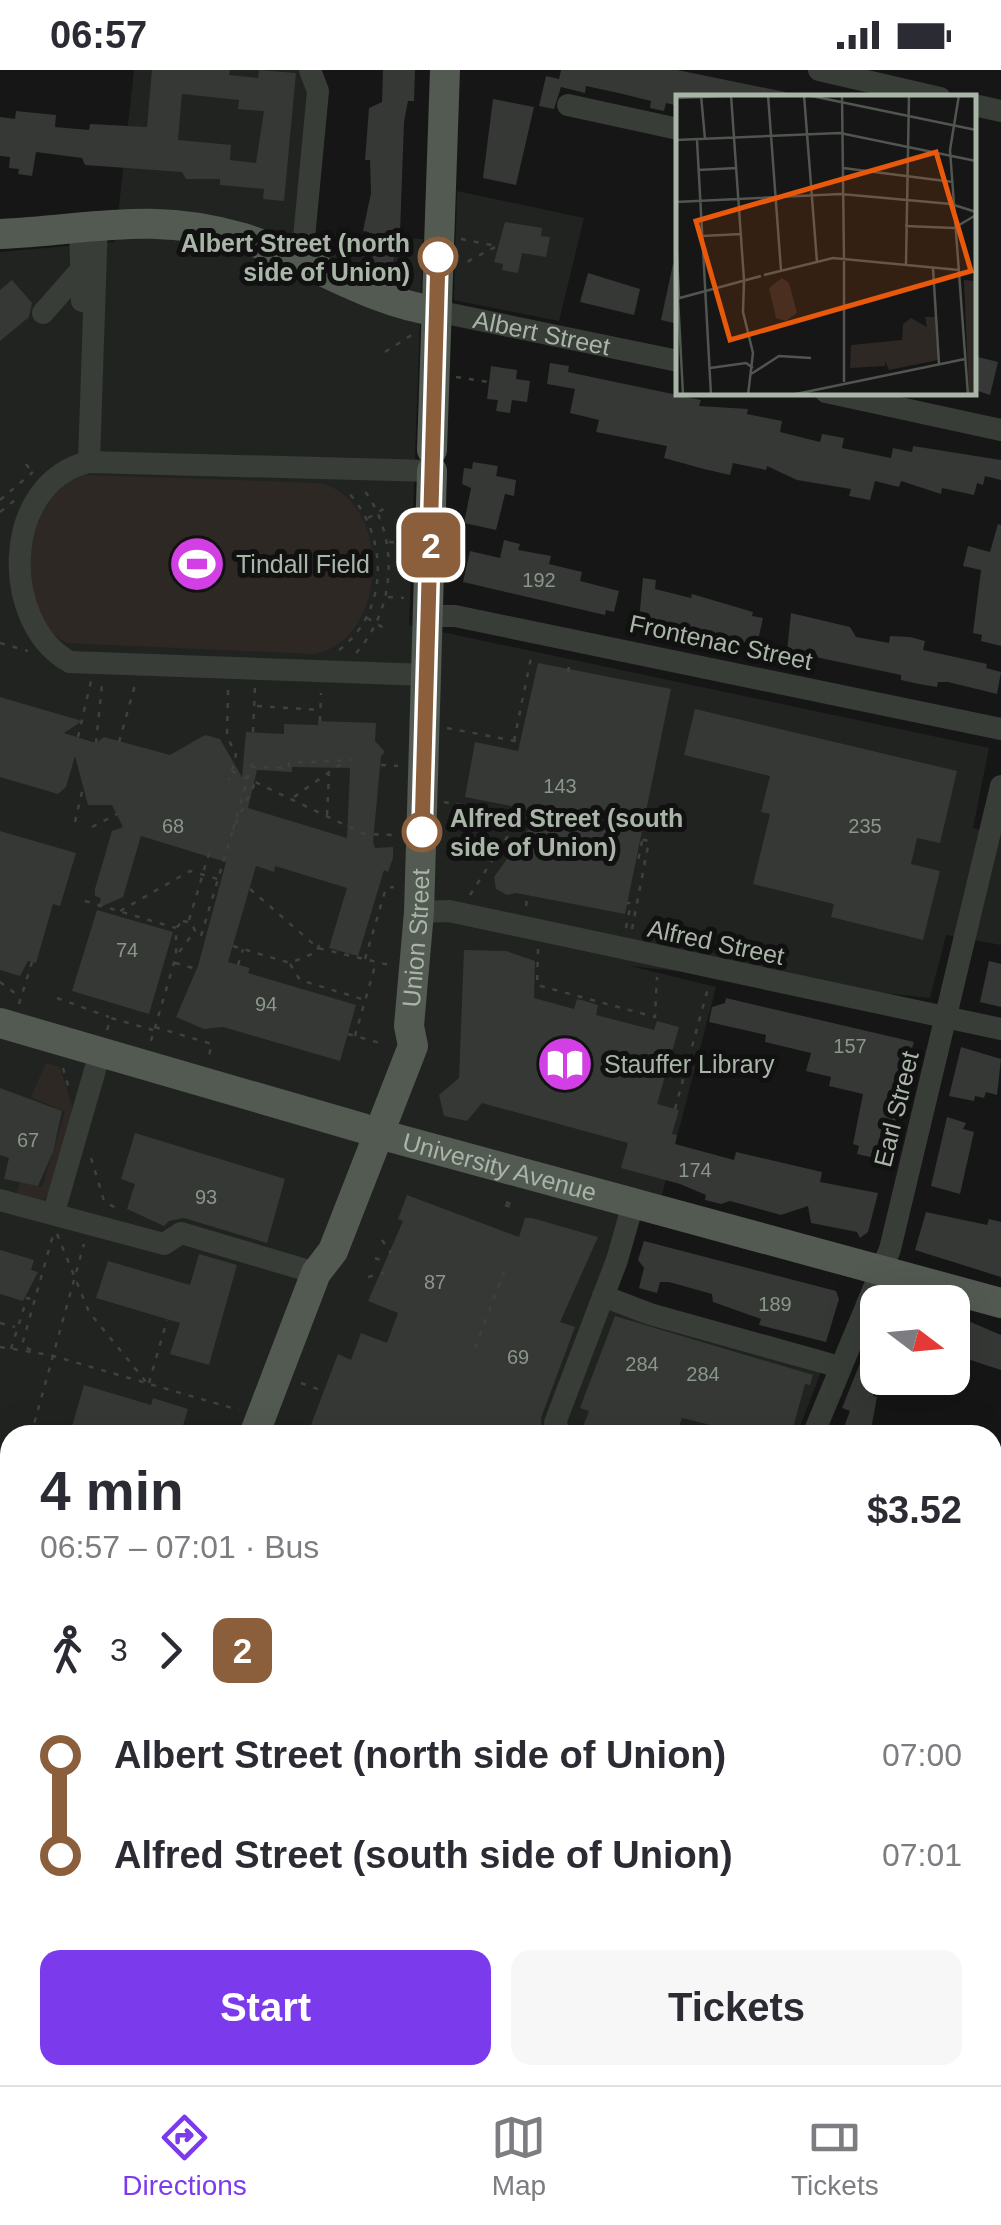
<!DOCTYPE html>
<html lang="en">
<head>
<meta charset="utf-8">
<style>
  body { margin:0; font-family:Helvetica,sans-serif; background:#f7f7f7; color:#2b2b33; height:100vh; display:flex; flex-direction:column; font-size:38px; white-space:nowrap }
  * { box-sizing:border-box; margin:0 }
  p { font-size:32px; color:#7c7c81 }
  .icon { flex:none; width:55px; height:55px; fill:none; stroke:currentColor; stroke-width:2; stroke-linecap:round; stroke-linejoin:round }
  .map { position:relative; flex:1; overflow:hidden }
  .panel { position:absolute; left:0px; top:1355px; width:1002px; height:660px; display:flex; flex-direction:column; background:#fff; border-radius:30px 30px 0 0; box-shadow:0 10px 40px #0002 }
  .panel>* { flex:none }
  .badge { padding:0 20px; border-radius:15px; font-size:35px; line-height:65px }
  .needle { width:65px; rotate:106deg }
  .fabs { position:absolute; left:860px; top:1215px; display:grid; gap:20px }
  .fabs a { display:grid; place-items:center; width:110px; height:110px; border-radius:20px; background:#fff; box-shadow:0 10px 40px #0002; font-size:50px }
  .map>.badge { position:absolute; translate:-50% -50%; box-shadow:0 0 0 5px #fff }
  .legs { display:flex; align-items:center; gap:15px; height:110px; padding:0 40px; font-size:32px }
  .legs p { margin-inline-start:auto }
  .summary { display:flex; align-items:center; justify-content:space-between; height:170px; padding:0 40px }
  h1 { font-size:55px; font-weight:800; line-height:75px }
  .action { display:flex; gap:20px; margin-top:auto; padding:20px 40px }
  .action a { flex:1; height:115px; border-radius:20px; background:#7c3aed; color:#fff; font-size:40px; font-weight:800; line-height:115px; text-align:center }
  .action a+a { background:#f7f7f7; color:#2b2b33 }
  ul { padding:0 40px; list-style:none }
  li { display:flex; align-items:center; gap:35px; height:100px; font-size:38px }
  li i { display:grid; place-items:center; width:15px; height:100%; margin:0 12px; background:currentColor }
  li i::after { content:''; width:25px; height:25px; margin:-12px; border:8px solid; border-radius:50%; background:#fff }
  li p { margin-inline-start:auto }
  li:first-child i { background:linear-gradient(#0000 50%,currentColor 0) }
  li:last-child i { background:linear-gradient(currentColor 50%,#0000 0) }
  .status { display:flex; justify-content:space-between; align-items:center; height:70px; padding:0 50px; background:#fff; direction:ltr }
  .status svg { height:28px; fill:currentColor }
  .dock { display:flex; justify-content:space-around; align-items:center; height:140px; border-top:2px solid #e1e1e2; background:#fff; font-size:28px; color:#7c7c81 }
  .dock a { display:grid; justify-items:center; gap:5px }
  .dock .selected { color:#7c3aed }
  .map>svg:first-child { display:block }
  .built { fill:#212321 }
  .green { fill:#2e2825 }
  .building { fill:#353835; fill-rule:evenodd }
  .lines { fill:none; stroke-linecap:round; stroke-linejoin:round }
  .path { stroke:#3c423c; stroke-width:2.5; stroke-dasharray:5 8; stroke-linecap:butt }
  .minor { stroke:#383d38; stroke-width:22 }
  .major { stroke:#525a52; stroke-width:30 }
  .line-1-casing { stroke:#fff; stroke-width:22 }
  .line-1 { stroke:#8b5e3c; stroke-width:15 }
  .stop-1-dot { fill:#fff; stroke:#8b5e3c; stroke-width:5 }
  .labels { text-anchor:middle; stroke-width:10; stroke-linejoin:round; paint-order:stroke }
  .number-label { font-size:20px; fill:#8b968a }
  .stop-label { font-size:25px; font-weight:bold; fill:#a8b5a7; stroke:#101110; text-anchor:end }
  .street-label { font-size:25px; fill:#a8b5a7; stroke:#101110 }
  .poi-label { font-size:25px; fill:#a8b5a7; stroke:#101110; text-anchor:start }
  .inset-road { fill:none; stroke:#50564f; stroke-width:2.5 }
  .view { fill:#e8590c; fill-opacity:0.15; stroke:#e8590c; stroke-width:5 }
  .inset-edge { fill:none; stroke:#a8b5a7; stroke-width:5 }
</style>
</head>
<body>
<div class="status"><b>06:57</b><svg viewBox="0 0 49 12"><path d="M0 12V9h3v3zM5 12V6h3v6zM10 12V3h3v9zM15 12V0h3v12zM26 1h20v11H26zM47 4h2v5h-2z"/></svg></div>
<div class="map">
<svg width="1001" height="2015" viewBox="0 0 1001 2015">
  <rect width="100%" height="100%" fill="#151615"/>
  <!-- built -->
  <g class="built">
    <polygon points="134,0 318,0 313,164 423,169 409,555 989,678 973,758 1001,765 1001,875 946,865 930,928 630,896 716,917 662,1125 642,1120 613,1227 828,1283 797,1365 10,1365 10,1696 0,1694 0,182 115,172"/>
    <polygon points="457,121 584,148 559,251 454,230"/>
    <polygon points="10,1944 10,2005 262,2005 265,2015 0,2015 0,1945"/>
  </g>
  <!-- green -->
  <g class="green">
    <path d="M85,405L319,413C394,428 389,573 313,584L66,573L44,558L21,501L48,421Z"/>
    <polygon points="46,993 60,997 75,1046 52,1125 38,1132 16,1126 20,1111 42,1117 65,1042 31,1027"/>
  </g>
  <!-- building -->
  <g class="building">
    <path d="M152,0H230L229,5L258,8L259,0L296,3L284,131L263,129L264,119L220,115V109H186L182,102L85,95L82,88L36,82L32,106L18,104L19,99L9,98L10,87L0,86V47L15,49L16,41L56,45L55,57L89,60L90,54L147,57ZM182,24L239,30L238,39L264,41L256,93L230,90L231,75L178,70Z"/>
    <polygon points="383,0 415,0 414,31 408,31 404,52 400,163 392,196 372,194 373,184 367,184 369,162 363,161 371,123 370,90 365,90 369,38 382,32"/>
    <polygon points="561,0 677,0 785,22 785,28 676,28 675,35 666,33 664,41 650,38 651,31 623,24 586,16 585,23 561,17 554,39 539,36 546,6 559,9"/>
    <polygon points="493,29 534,37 516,115 483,108"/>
    <polygon points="505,152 542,158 541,166 550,167 546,187 522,183 518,203 502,200 503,194 494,192"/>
    <polygon points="673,194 678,195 678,254 661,250"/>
    <polygon points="588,203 640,219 634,245 580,232"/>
    <polygon points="12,210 32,233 29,247 0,271 0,220"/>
    <polygon points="978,287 998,292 990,325 975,320"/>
    <polygon points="550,293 569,296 568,302 701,330 699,336 748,339 747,344 782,351 780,362 820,372 822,364 844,368 842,378 891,388 893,378 912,382 913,376 1001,390 1001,410 985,406 983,415 977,413 974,425 942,418 941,424 901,411 899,417 875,411 870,430 849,426 851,419 797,410 767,396 766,400 733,393 730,405 704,399 664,388 667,376 596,362 599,350 570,343 575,319 547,314"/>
    <polygon points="491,296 517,300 516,309 530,311 527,332 512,330 510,343 496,341 498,330 487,329"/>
    <polygon points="473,392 498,396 496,406 516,410 514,426 505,424 496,460 464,453 471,418 462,414 464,398 472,399"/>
    <polygon points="998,454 1001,455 1001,576 981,571 982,565 973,563 981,500 963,496 968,476 990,482"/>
    <polygon points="504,470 520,474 518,480 551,486 549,494 582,502 580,511 619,521 614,542 606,540 605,545 463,512 470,481 500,488"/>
    <polygon points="643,508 656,510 655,519 691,528 692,524 753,542 752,546 763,548 757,575 639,550"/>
    <polygon points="791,543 850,557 856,567 889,573 890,566 910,567 925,571 923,580 987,594 986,598 1001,602 997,624 948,612 938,612 937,617 919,614 901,610 901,605 787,581"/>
    <polygon points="538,593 671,619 625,844 516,823 507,825 496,819 494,807 533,753 523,751 526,739 465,727 475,672 518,681"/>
    <path d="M0,627L82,651L64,663L96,673L104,667L170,685L205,665L220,669L242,707L246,662L284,664V654L318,655V651L376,653L375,671L385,682L381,686L373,772L375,778L393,777V788L388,802L384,800L358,886L329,878L347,818L275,796L274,802L256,796L228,892L250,898L248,903L356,935L340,991L223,957L204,959L176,947L198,896L226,792L141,766L123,827L98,838L101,828L95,826V819L112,761L123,757L112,735H88L75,686L66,717L58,724L0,707ZM292,697L350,698L347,768L248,738L257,700L292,702Z"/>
    <polygon points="695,639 957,701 940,773 917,768 911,794 940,801 923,870 831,847 834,834 753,814 770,744 761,742 770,706 684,685"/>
    <polygon points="0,761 76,783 60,836 53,834 36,893 28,891 20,906 0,900"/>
    <polygon points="97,840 173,862 149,944 72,921"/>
    <polygon points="464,880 506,881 535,891 534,928 574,939 577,929 585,931 598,935 596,945 654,960 657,951 679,957 657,1034 679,1040 672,1064 677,1065 675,1074 734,1090 736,1082 822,1102 820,1112 878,1123 868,1162 860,1168 857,1162 811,1153 808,1136 781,1145 730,1131 721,1134 705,1130 706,1125 680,1114 621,1098 628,1073 482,1033 467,1051 444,1046 439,1025 459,1008"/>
    <polygon points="989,891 1001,894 1001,937 980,932"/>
    <polygon points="726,928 914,972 894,1032 899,1038 895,1053 889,1061 882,1059 875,1088 857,1084 859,1076 853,1074 863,1024 829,1016 831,1007 806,1001 811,983 765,972 766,965 709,952 712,937 725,933"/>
    <polygon points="961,977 1001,989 997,1025 986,1022 984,1028 975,1026 974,1031 949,1026"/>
    <polygon points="0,1018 62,1041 53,1082 38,1116 4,1109 9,1088 0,1085"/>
    <polygon points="947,1047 966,1053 963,1059 974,1062 960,1124 931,1116"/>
    <polygon points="135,1063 285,1109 267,1173 184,1148 169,1151 164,1156 127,1139 135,1114 121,1109"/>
    <polygon points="407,1125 519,1167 525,1148 532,1148 598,1167 560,1252 575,1257 541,1348 542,1365 322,1365 309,1360 338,1284 351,1290 361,1263 387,1273 398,1243 368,1231 403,1151 398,1149"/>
    <polygon points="926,1142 987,1155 989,1149 1001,1152 1001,1207 915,1180"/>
    <polygon points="644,1171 836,1221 839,1229 826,1272 759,1255 761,1249 713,1232 712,1224 669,1212 660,1212 657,1223 639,1218 644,1198 638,1190"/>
    <polygon points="0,1180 34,1190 31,1200 38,1202 23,1231 0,1224"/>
    <polygon points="199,1184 237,1195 209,1295 170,1284 180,1253 96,1228 108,1191 190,1215"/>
    <polygon points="952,1244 1001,1265 1001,1300 952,1284"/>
    <polygon points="615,1246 813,1305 810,1315 805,1314 791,1365 752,1365 682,1348 676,1365 580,1365 589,1341 580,1338"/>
    <polygon points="875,1256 878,1314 873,1326 877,1327 872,1354 868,1365 841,1365 850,1341 842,1338"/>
    <polygon points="84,1315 151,1335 153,1328 188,1339 180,1365 87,1365 71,1360"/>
  </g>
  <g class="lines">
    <!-- path -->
    <g class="path">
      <polyline points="461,169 497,176 461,195"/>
      <polyline points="385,282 413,264"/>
      <polyline points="456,307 489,312"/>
      <polyline points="26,394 32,402"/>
      <polyline points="0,430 33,402"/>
      <polyline points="0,442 15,430"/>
      <polyline points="368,448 387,437"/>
      <polyline points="389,472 406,473"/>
      <polyline points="388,527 404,528"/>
      <polyline points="367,548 384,558"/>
      <polyline points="0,573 28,581"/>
      <path d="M339,580C390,541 389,464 346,420"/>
      <path d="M356,583C396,539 400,468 364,420"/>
      <polyline points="568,602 570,591"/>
      <polyline points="228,620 227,666 236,685 229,710"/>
      <polyline points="257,636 320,640"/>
      <polyline points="320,651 321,623"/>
      <polyline points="447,658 520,672"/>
      <polyline points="253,662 255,617"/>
      <polyline points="78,667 91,611"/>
      <polyline points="514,671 532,583"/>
      <polyline points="119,672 135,615"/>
      <polyline points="96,673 102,615"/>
      <polyline points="381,695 398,696"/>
      <polyline points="251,697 289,698 289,693 352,690"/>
      <polyline points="232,701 364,764 395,765"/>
      <polyline points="294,727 345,691"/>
      <polyline points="444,732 524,747"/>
      <polyline points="327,745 329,704"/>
      <polyline points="75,752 84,713"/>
      <polyline points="92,757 117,744"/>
      <polyline points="233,759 252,693"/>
      <polyline points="642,771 638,791 645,792"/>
      <polyline points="250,819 318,878 389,895"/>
      <polyline points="470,825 520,747"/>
      <polyline points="85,831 176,858"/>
      <polyline points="526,836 528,823"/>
      <polyline points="120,841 190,801 221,810"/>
      <polyline points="189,850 210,780"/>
      <polygon points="183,851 192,853 195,861 176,886 176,858"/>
      <polyline points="626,858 631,833 627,833"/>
      <polyline points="632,859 649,771 635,768"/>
      <polyline points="201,866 233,759 256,711"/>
      <polyline points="233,876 290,893 317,882 321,868"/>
      <polyline points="538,879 537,915 655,947 657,907"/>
      <polyline points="365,889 386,818 394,817"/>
      <polyline points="175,893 197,899"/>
      <polyline points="290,894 300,910 365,930"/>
      <polyline points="238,895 243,879"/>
      <polyline points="0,912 20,927"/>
      <polyline points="57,928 109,947"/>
      <polyline points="19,934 32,892"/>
      <polyline points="155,957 212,974 208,989"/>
      <polyline points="107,960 111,948 153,960"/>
      <polyline points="348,964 380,973"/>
      <polyline points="355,966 375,896"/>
      <polyline points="151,971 176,886"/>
      <polyline points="63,998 69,1019"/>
      <polyline points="675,1039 708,918"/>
      <polyline points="91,1088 104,1131 119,1140"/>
      <polyline points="506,1132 515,1136"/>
      <polyline points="505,1135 514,1138"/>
      <polyline points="57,1164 89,1242 147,1313"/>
      <polyline points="382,1170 391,1183"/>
      <polyline points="375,1188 387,1193"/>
      <polyline points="368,1207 384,1203"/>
      <polyline points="0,1253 15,1257"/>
      <polyline points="0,1277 50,1285 239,1340"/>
      <polyline points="475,1278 504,1202"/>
      <polyline points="11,1279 27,1228 35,1230"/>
      <polyline points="31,1280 22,1275 53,1165"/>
      <polyline points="149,1313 167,1250"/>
      <polyline points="301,1313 323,1321"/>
      <polyline points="676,1364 679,1365"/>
      <polyline points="31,1365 84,1174"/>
      <polyline points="0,1960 5,1947"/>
      <polyline points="0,1991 10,2004"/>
      <polyline points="219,2005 222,2015"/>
      <polyline points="12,2006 19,2015"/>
      <polyline points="483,2008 484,2005"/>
      <polyline points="226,2015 255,2005"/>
    </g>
    <!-- minor -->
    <g class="minor">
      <polyline points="819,0 940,28"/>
      <polyline points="568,35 678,59"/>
      <polyline points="974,35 1001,41"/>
      <polyline points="80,154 82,231"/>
      <polyline points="302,189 318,21 310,0"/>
      <path id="s1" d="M436,241L678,291"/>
      <polyline points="43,243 79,202"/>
      <polyline points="826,322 1001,360"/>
      <polyline points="89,392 97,152"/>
      <polyline points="430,546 455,546 1001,659"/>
      <path d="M427,605L70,592C0,554 0,413 89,392L432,401V388"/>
      <polyline points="419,842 449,841 1001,959"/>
      <polyline points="0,1130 164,1174 181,1163 316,1203"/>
      <polyline points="54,1142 95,1000"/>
      <polyline points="603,1226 650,1244 840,1297"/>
      <polyline points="561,1365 555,1353 617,1190 633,1134"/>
      <polyline points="813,1365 890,1179 1001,716"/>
      <polyline points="0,1392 10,1395"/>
      <polyline points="992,1524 1001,1499"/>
      <polyline points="0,1707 10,1709"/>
      <polyline points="992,1759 1001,1762"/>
      <polyline points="372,2005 374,2015"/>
      <polyline points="567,2015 570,2005"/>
      <polyline points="765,2015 770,2005"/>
    </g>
    <!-- major -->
    <g class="major">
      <path d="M0,164C90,160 151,141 243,168C307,188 371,233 436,241"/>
      <polyline points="432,380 445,0"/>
      <polyline points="0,953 362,1058"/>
      <path id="s2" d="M379,1064L1001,1233"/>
      <path id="s3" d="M254,1365L316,1203L333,1181L413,976L409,956L419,842L432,401"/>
      <polyline points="0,1921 10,1923"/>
      <polyline points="397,2005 446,2015"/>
      <polyline points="993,2015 1001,2000"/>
    </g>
  </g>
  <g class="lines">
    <!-- line-1 casing -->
    <g class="line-1-casing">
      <polyline id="line-1" points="422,762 438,187"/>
    </g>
    <!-- line-1 -->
    <use href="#line-1" class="line-1"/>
  </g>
  <!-- icons -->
  <defs>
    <g id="stadium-disc" transform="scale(2.875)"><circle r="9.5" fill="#d23fe4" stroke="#101110"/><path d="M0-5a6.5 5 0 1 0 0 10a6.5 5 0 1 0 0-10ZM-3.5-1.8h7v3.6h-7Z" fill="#fff"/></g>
    <g id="library-disc" transform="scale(2.875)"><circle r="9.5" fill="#d23fe4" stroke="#101110"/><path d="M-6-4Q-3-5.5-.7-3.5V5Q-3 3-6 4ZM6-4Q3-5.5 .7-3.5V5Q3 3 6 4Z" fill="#fff"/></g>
  </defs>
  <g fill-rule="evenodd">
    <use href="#stadium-disc" x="197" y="494"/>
    <use href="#library-disc" x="565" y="994"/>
  </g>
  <!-- markers -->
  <g class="stop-1-dot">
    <circle cx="438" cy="187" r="18"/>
    <circle cx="422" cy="762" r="18"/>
  </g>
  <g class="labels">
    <!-- number labels -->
    <g class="number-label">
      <text x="539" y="517">192</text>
      <text x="560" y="723">143</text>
      <text x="173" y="763">68</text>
      <text x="865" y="763">235</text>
      <text x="127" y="887">74</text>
      <text x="266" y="941">94</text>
      <text x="850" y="983">157</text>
      <text x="28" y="1077">67</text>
      <text x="695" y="1107">174</text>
      <text x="206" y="1134">93</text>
      <text x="435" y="1219">87</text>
      <text x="775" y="1241">189</text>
      <text x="518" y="1294">69</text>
      <text x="642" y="1301">284</text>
      <text x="703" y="1311">284</text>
    </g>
    <!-- stop labels -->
    <g class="stop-label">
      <text x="410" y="182">Albert Street (north<tspan x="410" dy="29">side of Union)</tspan></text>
      <text x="450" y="757" text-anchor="start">Alfred Street (south<tspan x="450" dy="29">side of Union)</tspan></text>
    </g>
    <!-- street labels -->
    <g class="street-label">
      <text dy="9" stroke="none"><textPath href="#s1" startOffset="108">Albert Street</textPath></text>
      <text transform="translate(721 572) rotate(12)" y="9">Frontenac Street</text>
      <text dy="9" stroke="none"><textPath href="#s3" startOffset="530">Union Street</textPath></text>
      <text transform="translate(716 872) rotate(12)" y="9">Alfred Street</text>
      <text transform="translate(896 1039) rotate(-76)" y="9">Earl Street</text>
      <text dy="9" stroke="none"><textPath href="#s2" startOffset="125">University Avenue</textPath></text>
    </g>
    <!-- poi labels -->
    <g class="poi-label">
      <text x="236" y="503">Tindall Field</text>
      <text x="604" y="1003">Stauffer Library</text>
    </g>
  </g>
  <!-- overview -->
  <g transform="translate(676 25)">
    <rect width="300" height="300" fill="#151615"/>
    <path d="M106,183L113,188L121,218L110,226L100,223L93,193ZM288,185L300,186V300H293ZM249,222H259L262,265L213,275L209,266V271L174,273L175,250L226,245L227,229L235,223L251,232Z" fill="#2e2825"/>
    <path class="inset-road" d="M25,0L29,44M55,0L68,185M92,0L105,175M128,0L141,167M131,0L300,35M166,0L168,164M283,0L274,55L292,300M0,3L75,0M0,45L164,38L300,66M21,45L35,300M167,73L277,87M22,75L61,73M0,107L165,99L275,109L300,117M229,131L278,133L300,120M0,136L3,203M26,141L65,139M230,170L233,0M257,173L263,269M88,180L157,163L283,175M68,185L67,217L77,258L72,300M2,203L7,300M0,204L85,181M34,273L70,268L77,273M75,279L103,261L135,263M168,287V166M115,300L289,264"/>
    <path class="view" d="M260,57L295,176L54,245L20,126Z"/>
    <rect width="300" height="300" class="inset-edge"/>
  </g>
</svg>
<div class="fabs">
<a><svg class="needle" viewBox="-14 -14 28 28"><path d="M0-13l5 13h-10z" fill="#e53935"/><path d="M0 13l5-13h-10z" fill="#7c7c81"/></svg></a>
</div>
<b class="badge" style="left:431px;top:475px;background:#8b5e3c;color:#fff">2</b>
<section class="panel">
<div class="summary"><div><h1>4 min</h1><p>06:57 – 07:01 · Bus</p></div><b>$3.52</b></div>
<div class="legs"><svg class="icon" aria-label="walk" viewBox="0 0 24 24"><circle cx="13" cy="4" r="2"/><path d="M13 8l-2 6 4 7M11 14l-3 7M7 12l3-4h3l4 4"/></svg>3<svg class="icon" aria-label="forward" viewBox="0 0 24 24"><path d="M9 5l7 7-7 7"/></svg><b class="badge" style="background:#8b5e3c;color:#fff">2</b></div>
<ul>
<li><i style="color:#8b5e3c"></i><b>Albert Street (north side of Union)</b><p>07:00</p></li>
<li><i style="color:#8b5e3c"></i><b>Alfred Street (south side of Union)</b><p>07:01</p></li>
</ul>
<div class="action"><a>Start</a><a>Tickets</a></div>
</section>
</div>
<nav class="dock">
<a class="selected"><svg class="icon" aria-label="directions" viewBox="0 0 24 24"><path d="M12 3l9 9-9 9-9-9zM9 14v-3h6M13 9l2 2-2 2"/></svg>Directions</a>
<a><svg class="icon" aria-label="map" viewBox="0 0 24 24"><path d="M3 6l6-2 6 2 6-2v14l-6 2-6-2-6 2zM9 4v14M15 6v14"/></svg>Map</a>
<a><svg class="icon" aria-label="tickets" viewBox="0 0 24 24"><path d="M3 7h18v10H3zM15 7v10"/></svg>Tickets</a>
</nav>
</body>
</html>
